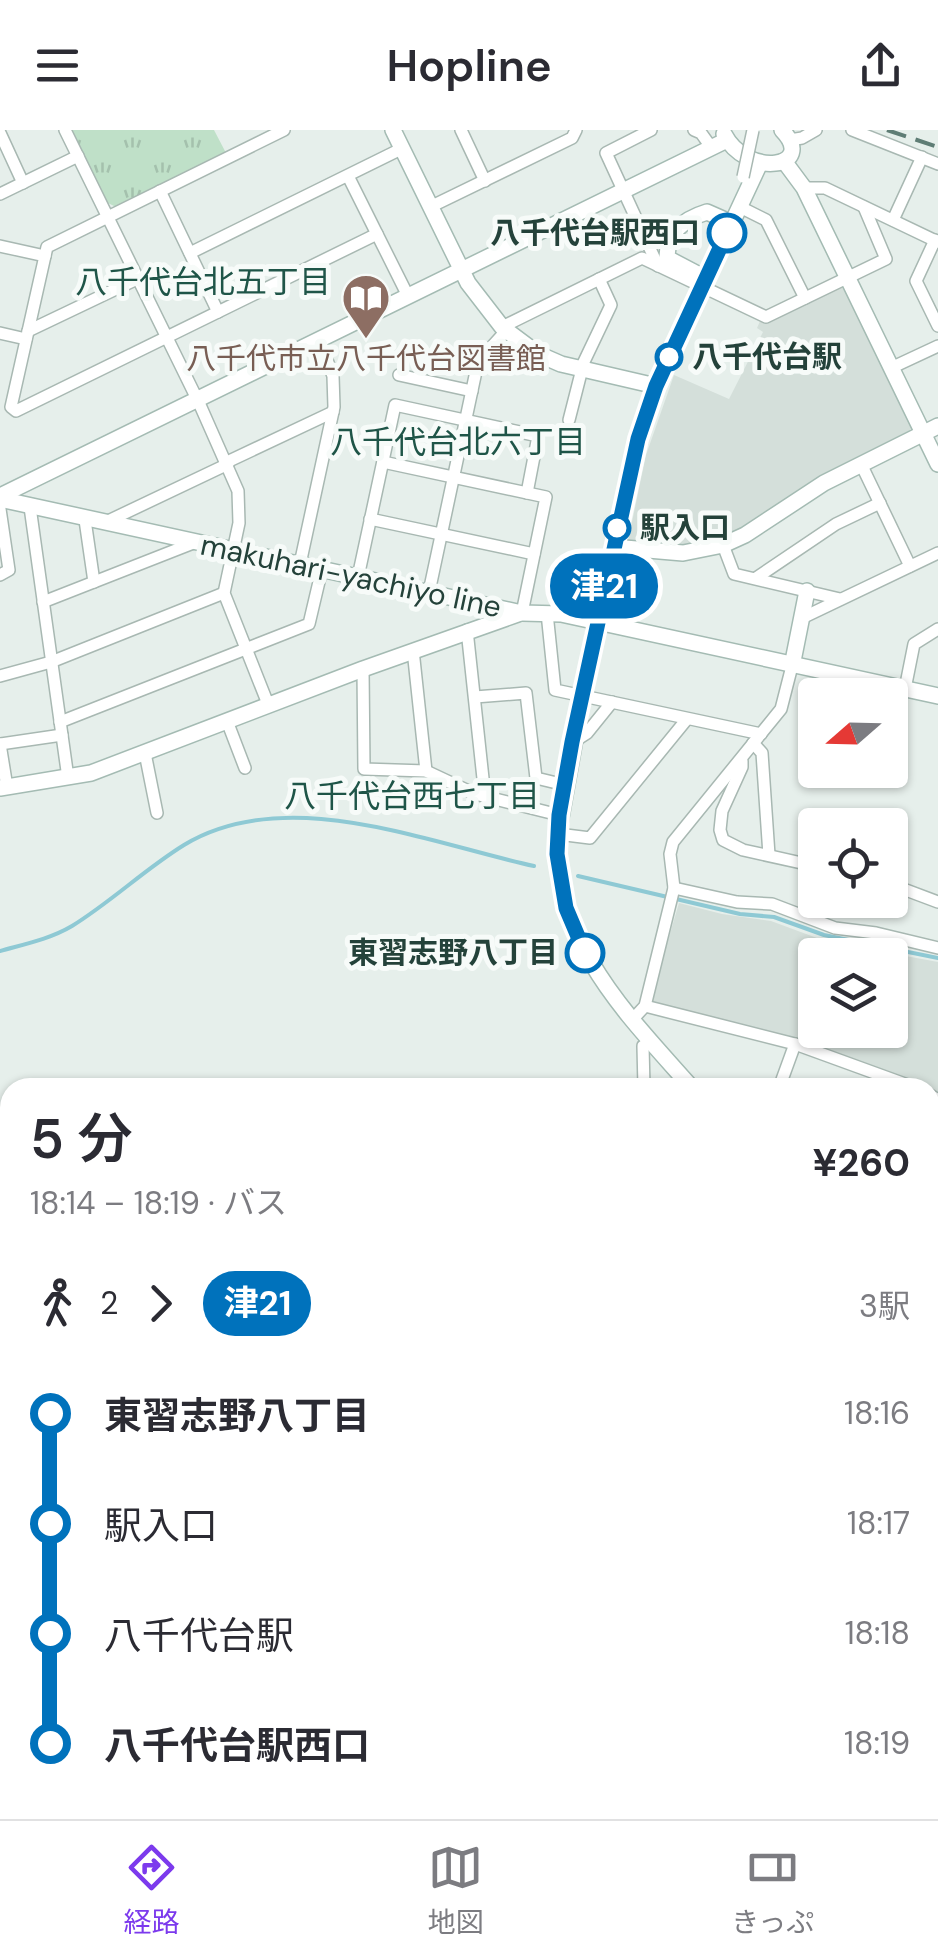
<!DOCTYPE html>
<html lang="ja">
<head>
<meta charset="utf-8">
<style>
  body { margin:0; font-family:"DM Sans","Noto Sans JP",sans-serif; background:#f7f7f7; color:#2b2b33; height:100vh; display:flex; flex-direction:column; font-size:38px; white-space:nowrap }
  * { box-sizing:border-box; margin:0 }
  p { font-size:32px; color:#7c7c81 }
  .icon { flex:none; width:55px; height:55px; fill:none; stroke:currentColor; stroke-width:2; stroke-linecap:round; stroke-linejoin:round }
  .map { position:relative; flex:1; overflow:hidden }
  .side { position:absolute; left:0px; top:948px; width:940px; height:742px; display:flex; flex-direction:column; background:#fff; border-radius:30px 30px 0 0; box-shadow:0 2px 8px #0004 }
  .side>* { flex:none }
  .badge { padding:0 20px; border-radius:32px; font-size:35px; line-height:65px }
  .needle { width:65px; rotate:250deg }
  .fabs { position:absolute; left:798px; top:548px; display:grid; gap:20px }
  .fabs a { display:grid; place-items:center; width:110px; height:110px; border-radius:10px; background:#fff; box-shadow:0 2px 8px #0004; font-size:50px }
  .map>.badge { position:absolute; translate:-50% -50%; box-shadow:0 0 0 5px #fff }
  .legs { display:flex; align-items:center; gap:15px; height:110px; padding:0 30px; font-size:32px }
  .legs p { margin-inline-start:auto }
  .overview { display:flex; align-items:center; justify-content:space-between; height:170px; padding:0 30px }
  h1 { font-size:55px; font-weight:600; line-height:75px }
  ul { padding:0 30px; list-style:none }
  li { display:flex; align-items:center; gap:35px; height:110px; font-size:38px }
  li i { display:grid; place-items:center; width:15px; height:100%; margin:0 12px; background:currentColor }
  li i::after { content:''; width:25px; height:25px; margin:-12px; border:8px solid; border-radius:50%; background:#fff }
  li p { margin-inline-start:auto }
  li:first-child i { background:linear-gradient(#0000 50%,currentColor 0) }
  li:last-child i { background:linear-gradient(currentColor 50%,#0000 0) }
  header { display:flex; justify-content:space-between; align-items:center; height:130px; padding:0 30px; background:#fff; font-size:45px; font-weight:600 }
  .tabs { display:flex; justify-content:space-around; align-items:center; height:140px; border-top:2px solid #e1e1e2; background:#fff; font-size:28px; color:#7c7c81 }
  .tabs a { display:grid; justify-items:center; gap:5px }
  .tabs .active { color:#7c3aed }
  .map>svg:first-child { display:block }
  .built { fill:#d4dfda; fill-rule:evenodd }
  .park { fill:url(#park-tufts) }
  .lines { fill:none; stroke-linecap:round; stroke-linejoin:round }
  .stream { stroke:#8ec9d4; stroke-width:4 }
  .street-casing { stroke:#a8b8b2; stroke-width:14 }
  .secondary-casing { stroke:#a4bbb3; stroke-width:18 }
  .street { stroke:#fff; stroke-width:11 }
  .secondary { stroke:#fff; stroke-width:15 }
  .rail { stroke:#5f7d75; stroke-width:4; stroke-dasharray:20 10; stroke-linecap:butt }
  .street-bridge-casing { stroke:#a8b8b2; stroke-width:14; stroke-linecap:butt }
  .street-bridge { stroke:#fff; stroke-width:11 }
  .line-1-casing { stroke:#fff; stroke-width:22 }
  .line-1 { stroke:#0072bc; stroke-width:15 }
  .stop-1-dot { fill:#fff; stroke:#0072bc; stroke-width:5 }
  .labels { text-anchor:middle; stroke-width:10; stroke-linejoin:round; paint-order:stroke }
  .stop-label { font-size:30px; font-weight:bold; fill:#24423a; stroke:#f7fbf9; text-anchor:end }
  .education-label { font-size:30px; fill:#785e54; stroke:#f7fbf9 }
  .street-label { font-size:30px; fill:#24423a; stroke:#f7fbf9 }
  .neighbourhood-label { font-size:32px; fill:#1f5548; stroke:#f7fbf9 }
</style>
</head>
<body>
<header><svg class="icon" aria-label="menu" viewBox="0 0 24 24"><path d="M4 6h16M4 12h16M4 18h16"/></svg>Hopline<svg class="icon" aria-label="share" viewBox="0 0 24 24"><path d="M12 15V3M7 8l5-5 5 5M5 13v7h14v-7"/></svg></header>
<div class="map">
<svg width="938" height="1689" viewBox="0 0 938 1689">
  <defs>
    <pattern id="park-tufts" width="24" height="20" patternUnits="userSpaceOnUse" patternTransform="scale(2.5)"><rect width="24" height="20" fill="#bfe0c8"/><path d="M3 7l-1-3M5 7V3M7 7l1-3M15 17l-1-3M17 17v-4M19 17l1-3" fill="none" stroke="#a4c1ad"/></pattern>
  </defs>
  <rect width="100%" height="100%" fill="#e6efeb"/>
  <!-- built -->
  <g class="built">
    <polygon points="843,155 912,296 909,302 822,345 742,399 721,408 682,416 628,411 646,325 674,245 729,269 763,202 757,198 761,189"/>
    <path d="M679,773L722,784L771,791L825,811L938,832V965L930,958L912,950L801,911L654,872L651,868ZM815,825H890V900H815Z"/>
  </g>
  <!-- park -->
  <polygon class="park" points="71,0 214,0 226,23 116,77 106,72"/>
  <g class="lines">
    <!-- stream -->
    <g class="stream">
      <polyline points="578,746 740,784 774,787 824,805 938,828"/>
      <path d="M0,821C25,814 50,809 72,796C111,772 145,739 184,715C286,653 428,713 534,736"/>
    </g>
    <!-- street casing -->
    <g class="street-casing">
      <g id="street">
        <polyline points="65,0 200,275 238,361 239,393 224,463 268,574"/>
        <polyline points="284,0 47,117 11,277 16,281 377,104"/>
        <polyline points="461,0 485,51"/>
        <polyline points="651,0 606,23 658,136"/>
        <polyline points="694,0 701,3 711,17"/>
        <polyline points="852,0 938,34"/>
        <polyline points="0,3 23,53"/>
        <polyline points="790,10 802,8 816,0"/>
        <polyline points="348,46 408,166"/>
        <polyline points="804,58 825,58 938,112"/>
        <polyline points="160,61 218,182"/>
        <polyline points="0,64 78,26"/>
        <polyline points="430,77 572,8 576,0"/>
        <polyline points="740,77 766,90 805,168"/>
        <polyline points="893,90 922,27"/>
        <polyline points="935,110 916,151 938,196"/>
        <polyline points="0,116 45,126"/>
        <polyline points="190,123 401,19"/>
        <polyline points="502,197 642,128 766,187 886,129 864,77"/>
        <polyline points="28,201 137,149"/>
        <polyline points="0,203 26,209"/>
        <polyline points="893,237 938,216"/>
        <polyline points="581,238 611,175 599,149"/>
        <polyline points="399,245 472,261"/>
        <polyline points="569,290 582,239"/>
        <polyline points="227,332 333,282"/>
        <polyline points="383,332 546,367 522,483"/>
        <polyline points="861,334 910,436"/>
        <polyline points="30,377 68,648"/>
        <polyline points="0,379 9,440 0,445"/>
        <polyline points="370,389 534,424"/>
        <polyline points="85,390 94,452"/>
        <polyline points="106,392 228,334"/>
        <polyline points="723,415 734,444 840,469"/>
        <polyline points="300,434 334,277 333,246 319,209"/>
        <polyline points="358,447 395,275 538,306 527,363"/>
        <polyline points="756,448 836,394 880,373"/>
        <polyline points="429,462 478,232 506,201"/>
        <polyline points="43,472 196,412"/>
        <polyline points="547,483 555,560 761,604"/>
        <polyline points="802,488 938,423"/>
        <polyline points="467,500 485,667"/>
        <polyline points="413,520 426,641"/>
        <polyline points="363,539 364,639 426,641 475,664 559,685"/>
        <polyline points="0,546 51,532 224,463"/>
        <polyline points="905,559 914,514 938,499"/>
        <polyline points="475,567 526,563 536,648 565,655"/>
        <polyline points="227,591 245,638"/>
        <polyline points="60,592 309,494 322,439"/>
        <polyline points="573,612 587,603 612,572"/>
        <polyline points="753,613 762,623 769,725"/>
        <polyline points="0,614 62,605"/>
        <polyline points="0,614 7,657"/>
        <polyline points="145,623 157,683"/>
        <polyline points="742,631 742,637 722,681 720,700 723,710 743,720 815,736"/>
        <polyline points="558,704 590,708 687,589"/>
        <polyline points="890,754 938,772"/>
        <polyline points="674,758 737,772 772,774 835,798 876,803 938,818"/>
        <polyline points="645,876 795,914 916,958"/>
        <polyline points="632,890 645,876 674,758 670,724 673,712 781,579 792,536"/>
        <polyline points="644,958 643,916 652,912"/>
        <polyline points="779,958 795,914"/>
        <polyline points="930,965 938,970"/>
        <polyline points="930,1038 938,1029"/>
        <polyline points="930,1099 938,1095"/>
        <polyline points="930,1202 938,1199"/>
        <polyline points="930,1306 938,1302"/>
        <polyline points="930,1410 938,1407"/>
        <polyline points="930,1510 938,1507"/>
        <polyline points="930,1612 938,1608"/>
        <polyline points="930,1670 938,1687"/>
        <polyline points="706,1680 709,1689"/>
        <polyline points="794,1680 799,1689"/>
        <polyline points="893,1680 897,1689"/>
        <polyline points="645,1689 661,1682"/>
      </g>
    </g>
    <!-- secondary casing -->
    <g class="secondary-casing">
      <g id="secondary">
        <polyline points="393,0 468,153 502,197 538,224 561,234 656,256"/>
        <path d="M724,4C747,49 818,38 782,0"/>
        <polyline points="784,31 804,58 938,334"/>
        <path d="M705,148L667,128C667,102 684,89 707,82L732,93"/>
        <polyline points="0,366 727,10"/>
        <polyline points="0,369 522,483 561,484 938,566"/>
        <polyline points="613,417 683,423 723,415 745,405 824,353 938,296"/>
        <polyline points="792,536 807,461"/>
        <polyline points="0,658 91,643 363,539 518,484"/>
        <path d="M692,958C624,881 554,814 558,704L596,492L638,309L656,256L760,33"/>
        <polyline points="930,1258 938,1276"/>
      </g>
    </g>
    <!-- street -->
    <use href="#street" class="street"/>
    <!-- secondary -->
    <use href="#secondary" class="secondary"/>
    <!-- rail -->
    <polyline class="rail" points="887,0 938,17"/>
    <!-- street-bridge casing -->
    <g class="street-bridge-casing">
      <polyline id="street-bridge" points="743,47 753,0"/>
    </g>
    <!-- street-bridge -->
    <use href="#street-bridge" class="street-bridge"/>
  </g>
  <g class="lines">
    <!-- line-1 casing -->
    <g class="line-1-casing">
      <polyline id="line-1" points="585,823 566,778 557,724 559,685 572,612 638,309 656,256 727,103"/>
    </g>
    <!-- line-1 -->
    <use href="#line-1" class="line-1"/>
  </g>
  <!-- icons -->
  <defs>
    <g id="library-pin" transform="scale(2.5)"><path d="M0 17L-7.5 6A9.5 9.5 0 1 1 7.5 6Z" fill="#8d6e63" stroke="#f7fbf9"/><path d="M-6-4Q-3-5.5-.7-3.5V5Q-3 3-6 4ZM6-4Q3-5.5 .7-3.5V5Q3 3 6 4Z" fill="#fff"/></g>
  </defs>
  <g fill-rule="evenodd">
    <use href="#library-pin" x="366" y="168"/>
  </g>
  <!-- markers -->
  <g class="stop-1-dot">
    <circle cx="727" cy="103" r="18"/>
    <circle cx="669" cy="227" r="12"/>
    <circle cx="617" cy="398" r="12"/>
    <circle cx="585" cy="823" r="18"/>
  </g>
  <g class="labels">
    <!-- stop labels -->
    <g class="stop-label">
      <text x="700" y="113">八千代台駅西口</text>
      <text x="692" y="237" text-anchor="start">八千代台駅</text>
      <text x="640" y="408" text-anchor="start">駅入口</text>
      <text x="558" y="833">東習志野八丁目</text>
    </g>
    <!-- education labels -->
    <g class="education-label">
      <text x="366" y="239">八千代市立八千代台図書館</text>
    </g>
    <!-- street labels -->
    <g class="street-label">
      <text transform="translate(351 446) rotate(12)" y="10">makuhari-yachiyo line</text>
    </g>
    <!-- neighbourhood labels -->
    <g class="neighbourhood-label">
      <text x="203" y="163">八千代台北五丁目</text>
      <text x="458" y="323">八千代台北六丁目</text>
      <text x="412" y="677">八千代台西七丁目</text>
    </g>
  </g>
</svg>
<div class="fabs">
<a><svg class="needle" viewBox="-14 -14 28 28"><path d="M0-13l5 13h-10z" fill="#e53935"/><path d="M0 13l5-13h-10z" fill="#7c7c81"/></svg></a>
<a><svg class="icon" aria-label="locate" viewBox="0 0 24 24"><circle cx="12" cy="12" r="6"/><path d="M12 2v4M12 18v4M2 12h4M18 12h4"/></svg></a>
<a><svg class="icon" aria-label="layers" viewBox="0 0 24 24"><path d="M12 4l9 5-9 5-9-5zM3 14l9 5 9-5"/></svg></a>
</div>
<b class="badge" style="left:604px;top:456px;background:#0072bc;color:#fff">津21</b>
<section class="side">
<div class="overview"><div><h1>5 分</h1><p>18:14 – 18:19 · バス</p></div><b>¥260</b></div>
<div class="legs"><svg class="icon" aria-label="walk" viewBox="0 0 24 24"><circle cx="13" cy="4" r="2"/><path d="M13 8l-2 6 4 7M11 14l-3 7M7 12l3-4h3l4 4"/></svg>2<svg class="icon" aria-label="forward" viewBox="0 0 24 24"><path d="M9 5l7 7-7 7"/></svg><b class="badge" style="background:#0072bc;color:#fff">津21</b><p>3駅</p></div>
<ul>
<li><i style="color:#0072bc"></i><b>東習志野八丁目</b><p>18:16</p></li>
<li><i style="color:#0072bc"></i><span>駅入口</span><p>18:17</p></li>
<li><i style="color:#0072bc"></i><span>八千代台駅</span><p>18:18</p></li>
<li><i style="color:#0072bc"></i><b>八千代台駅西口</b><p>18:19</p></li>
</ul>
</section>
</div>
<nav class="tabs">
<a class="active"><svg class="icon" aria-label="directions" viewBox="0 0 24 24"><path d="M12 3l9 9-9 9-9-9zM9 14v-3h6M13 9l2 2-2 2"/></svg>経路</a>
<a><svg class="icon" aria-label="map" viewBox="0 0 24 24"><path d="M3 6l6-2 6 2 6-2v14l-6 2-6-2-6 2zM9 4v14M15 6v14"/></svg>地図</a>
<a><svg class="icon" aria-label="tickets" viewBox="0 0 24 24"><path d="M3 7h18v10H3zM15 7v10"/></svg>きっぷ</a>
</nav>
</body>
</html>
